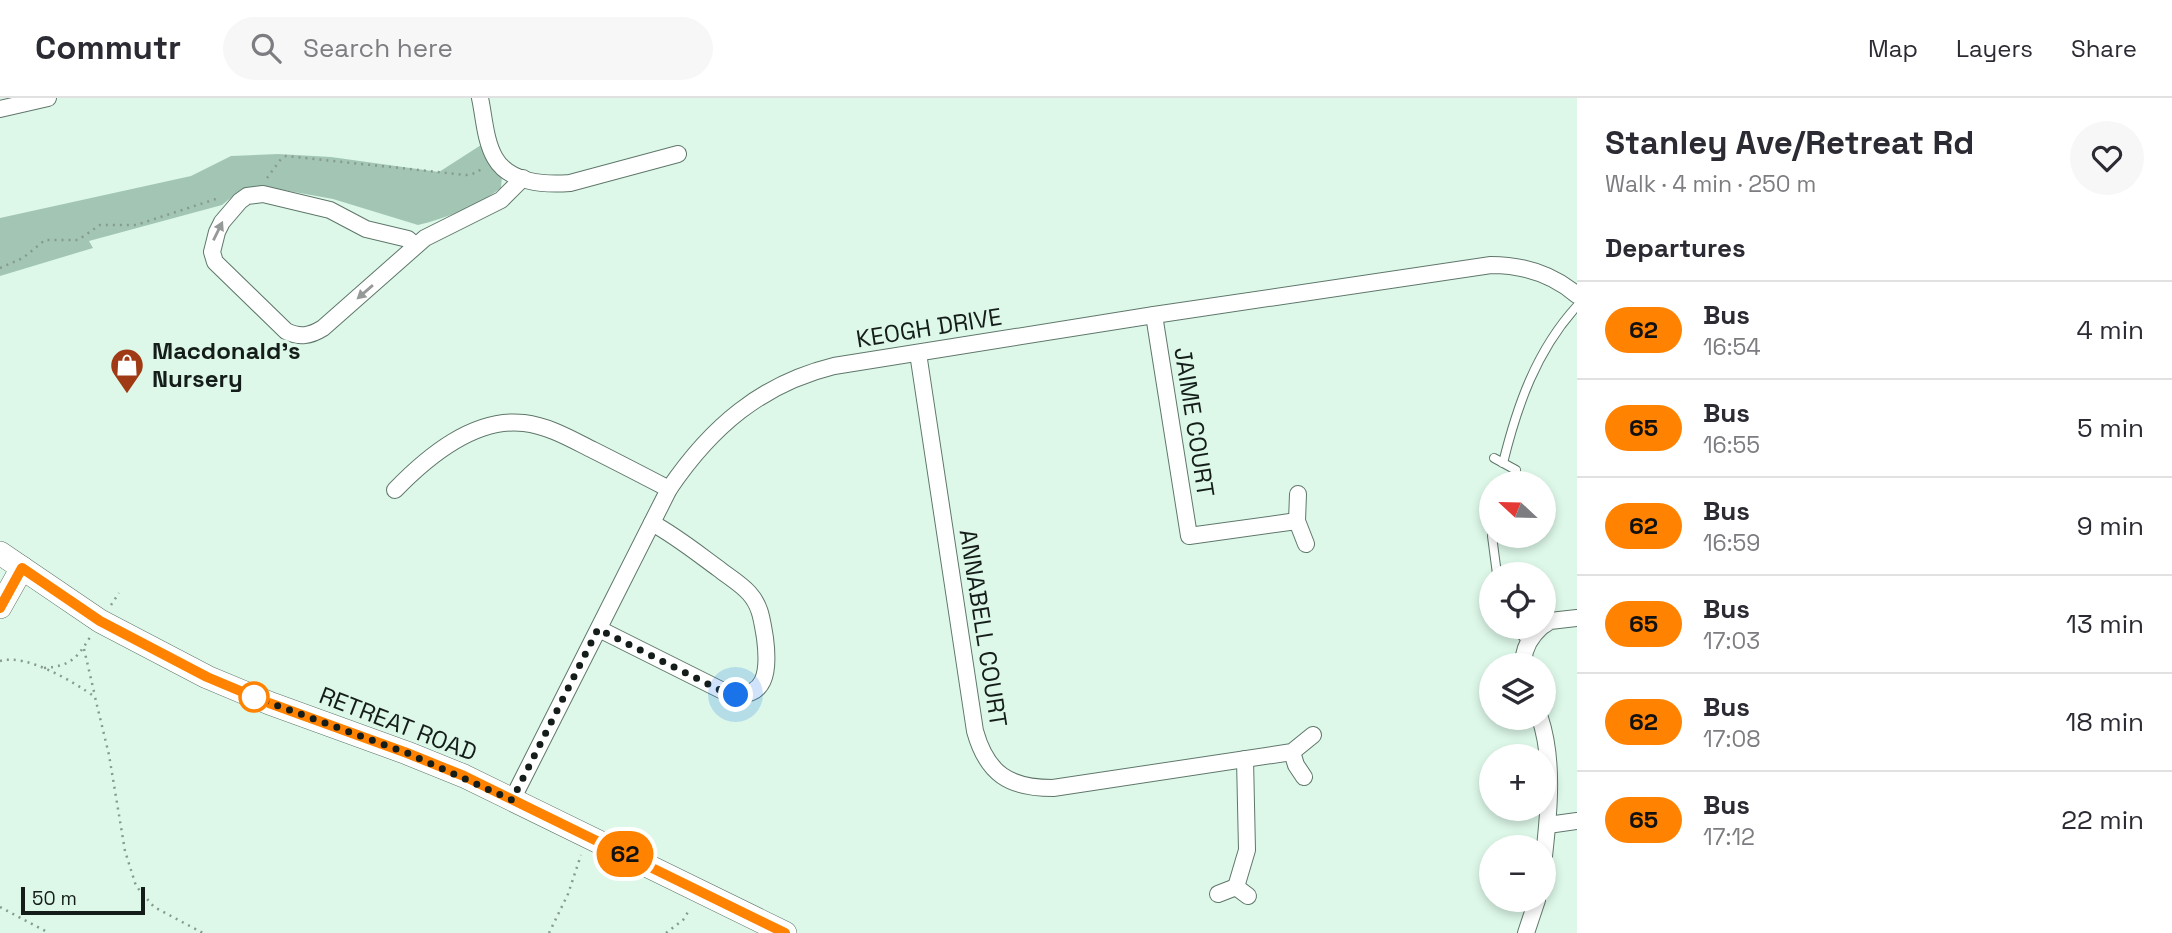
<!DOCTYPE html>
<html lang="en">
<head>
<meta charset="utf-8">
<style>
  body { margin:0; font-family:"Space Grotesk",sans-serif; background:#f7f7f7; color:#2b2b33; height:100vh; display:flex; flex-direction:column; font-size:26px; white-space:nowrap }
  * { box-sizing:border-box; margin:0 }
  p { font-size:23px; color:#7c7c81 }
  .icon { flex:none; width:38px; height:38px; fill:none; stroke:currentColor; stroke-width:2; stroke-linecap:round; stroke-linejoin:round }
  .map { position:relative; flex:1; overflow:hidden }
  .sheet { display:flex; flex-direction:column; background:#fff; width:595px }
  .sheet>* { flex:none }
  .badge { padding:0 14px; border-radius:23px; font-size:24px; line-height:46px }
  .needle { width:46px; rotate:292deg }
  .controls { position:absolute; left:1479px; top:373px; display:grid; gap:14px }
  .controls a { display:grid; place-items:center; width:77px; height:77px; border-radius:50%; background:#fff; box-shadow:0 4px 10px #0003; font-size:35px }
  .scale { position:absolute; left:21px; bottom:18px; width:124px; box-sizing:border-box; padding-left:7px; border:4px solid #141d19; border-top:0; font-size:19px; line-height:24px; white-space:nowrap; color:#141d19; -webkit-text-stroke:5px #ddf8e9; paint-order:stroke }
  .you { position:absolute; width:35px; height:35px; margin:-18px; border:5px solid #fff; border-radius:50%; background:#1a73e8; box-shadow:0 0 0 10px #1a73e833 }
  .map>.badge { position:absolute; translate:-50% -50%; box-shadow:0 0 0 4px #fff }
  h2 { padding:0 28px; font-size:26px; line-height:63px }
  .round { display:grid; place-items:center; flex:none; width:74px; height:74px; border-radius:37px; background:#f7f7f7 }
  .headline { display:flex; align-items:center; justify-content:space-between; height:119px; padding:0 28px }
  h1 { font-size:33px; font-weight:700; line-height:52px }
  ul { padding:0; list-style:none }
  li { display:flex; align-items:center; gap:21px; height:98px; padding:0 28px; border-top:2px solid #e1e1e2 }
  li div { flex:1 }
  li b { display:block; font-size:26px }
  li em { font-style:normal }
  li .badge { min-width:77px; font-weight:700; text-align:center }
  header { display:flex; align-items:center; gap:42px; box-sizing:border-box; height:98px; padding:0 35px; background:#fff; border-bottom:2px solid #e1e1e2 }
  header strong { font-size:33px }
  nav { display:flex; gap:38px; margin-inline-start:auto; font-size:24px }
  .search { width:490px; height:63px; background:#f7f7f7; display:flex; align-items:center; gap:18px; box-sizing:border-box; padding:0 24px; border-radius:38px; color:#7c7c81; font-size:26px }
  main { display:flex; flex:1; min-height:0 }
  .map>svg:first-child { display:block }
  .green { fill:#a3c6b4 }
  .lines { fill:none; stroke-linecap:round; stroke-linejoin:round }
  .lane-casing { stroke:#5f776b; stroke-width:10 }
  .street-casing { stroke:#5f776b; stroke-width:18 }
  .secondary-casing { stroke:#5f776b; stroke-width:24 }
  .path { stroke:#879a90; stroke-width:2.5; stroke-dasharray:2 5; stroke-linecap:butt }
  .lane { stroke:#fff; stroke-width:8 }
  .street { stroke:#fff; stroke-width:16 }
  .secondary { stroke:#fff; stroke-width:23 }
  .oneway { fill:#959998 }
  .line-casing { stroke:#fff; stroke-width:16 }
  .line { stroke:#ff8200; stroke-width:10 }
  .walk { stroke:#141d19; stroke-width:7; stroke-dasharray:0 12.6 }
  .stop-dot { fill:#fff; stroke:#ff8200; stroke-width:3.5 }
  .labels { text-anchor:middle; stroke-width:7; stroke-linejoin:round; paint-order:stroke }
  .street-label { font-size:24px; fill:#141d19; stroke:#ddf8e9 }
  .poi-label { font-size:24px; font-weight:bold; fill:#141d19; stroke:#ddf8e9; text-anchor:start }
</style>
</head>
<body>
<header>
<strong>Commutr</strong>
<div class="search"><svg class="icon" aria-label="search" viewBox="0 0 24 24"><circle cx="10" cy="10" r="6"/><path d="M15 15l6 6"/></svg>Search here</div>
<nav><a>Map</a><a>Layers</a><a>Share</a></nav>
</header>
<main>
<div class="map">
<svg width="1577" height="835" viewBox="0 0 1577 835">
  <rect width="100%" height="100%" fill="#ddf8e9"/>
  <!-- green -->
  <path class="green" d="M481,47L502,78L501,90C477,108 447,120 418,127L333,101L261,88L238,94L222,107L89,143L93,150L0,178V120L191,78L231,58L278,56L331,59L439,74Z"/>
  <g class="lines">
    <!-- lane casing -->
    <g class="lane-casing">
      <g id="lane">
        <polyline points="1494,360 1516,372"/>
        <path d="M1503,365C1517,308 1536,253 1577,208"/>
        <polyline points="1492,438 1497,476"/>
        <polyline points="1512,528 1528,544"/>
      </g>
    </g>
    <!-- street casing -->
    <g class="street-casing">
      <g id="street">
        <path d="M480,0C484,18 485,43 495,60C509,85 545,87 570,85L678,56"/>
        <polyline points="0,11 48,0"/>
        <path d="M416,148L408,141L366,131L330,112L263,96L247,98L240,103L222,124L217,134L212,154L215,164L286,233C300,240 310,238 323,230L425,140L501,102L523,80"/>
        <polyline points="1154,217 1189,438 1297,423"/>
        <path d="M918,255L975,633C987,676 1009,690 1053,690L1292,654L1313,637"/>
        <path d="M395,392C427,359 474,319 524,325C549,328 571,341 593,352C619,365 644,378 669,391"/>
        <polyline points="1298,396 1297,423 1306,446"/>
        <polyline points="1544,527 1550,523 1577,520"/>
        <path d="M599,531L725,594C768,605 769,571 765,540C762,523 761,508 749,495C741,486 729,479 719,471C697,455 676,438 652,425"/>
        <path d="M1524,567C1522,551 1530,539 1542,528"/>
        <path d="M1540,620C1554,662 1549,714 1544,758"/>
        <polyline points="1292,654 1296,667 1304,679"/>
        <path d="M512,702L669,391C711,329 761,286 834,268L1154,217L1491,167C1524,167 1552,176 1577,197"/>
        <polyline points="1548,727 1577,723"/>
        <polyline points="1236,789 1247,752 1245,661"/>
        <polyline points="1218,796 1236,789 1248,798"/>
        <polyline points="1526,835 1537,802"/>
      </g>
    </g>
    <!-- secondary casing -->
    <g class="secondary-casing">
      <g id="secondary">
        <polyline points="0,455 100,523 207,579 269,605 407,655 464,678 785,835"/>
        <polyline points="0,509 22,470"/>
      </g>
    </g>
    <!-- path -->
    <g class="path">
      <polyline points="267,80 281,61 286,58 466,77 476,75 484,69"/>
      <polyline points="0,170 23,160 45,142 78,142 100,127 136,127 219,100"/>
      <polyline points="111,507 119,495"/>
      <polyline points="84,551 95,598"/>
      <path d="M0,563C26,555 74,584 95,599L109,657L125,753L136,788L154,809L203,835"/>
      <path d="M44,570C70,568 77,561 90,539"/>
      <polyline points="0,809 49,835"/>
      <polyline points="549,835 568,796 581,757"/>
      <polyline points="666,835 683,822 690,811"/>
    </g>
    <!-- lane -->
    <use href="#lane" class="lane"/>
    <!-- street -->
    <use href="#street" class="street"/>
    <!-- secondary -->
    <use href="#secondary" class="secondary"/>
  </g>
  <!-- one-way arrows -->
  <defs><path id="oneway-solid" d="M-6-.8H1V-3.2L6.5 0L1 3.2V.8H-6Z" transform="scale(1.75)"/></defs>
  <g class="oneway">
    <use href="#oneway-solid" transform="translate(218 133) rotate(-64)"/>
    <use href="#oneway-solid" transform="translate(365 194) rotate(139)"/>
  </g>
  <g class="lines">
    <!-- line casing -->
    <g class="line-casing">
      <polyline id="line" points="0,510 22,470 100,523 207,579 269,605 407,655 464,678 785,835"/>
    </g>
    <!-- line -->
    <use href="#line" class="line"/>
    <!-- walk -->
    <polyline class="walk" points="254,599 407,655 512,702 598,531 718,591 736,597"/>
  </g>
  <!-- icons -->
  <defs>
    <g id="shop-pin" transform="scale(1.75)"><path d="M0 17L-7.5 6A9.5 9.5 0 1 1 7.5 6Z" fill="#a03a14" stroke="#ddf8e9"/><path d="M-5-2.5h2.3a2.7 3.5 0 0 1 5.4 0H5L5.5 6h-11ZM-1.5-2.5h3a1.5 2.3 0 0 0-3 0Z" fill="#fff"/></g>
  </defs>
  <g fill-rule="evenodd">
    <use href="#shop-pin" x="127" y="267"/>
  </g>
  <!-- markers -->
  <circle class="stop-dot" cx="254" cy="599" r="14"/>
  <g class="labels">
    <!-- street labels -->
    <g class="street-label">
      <text transform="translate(929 230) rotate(-9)" y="8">KEOGH DRIVE</text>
      <text transform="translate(1194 324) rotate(81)" y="8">JAIME COURT</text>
      <text transform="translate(983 530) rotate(81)" y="8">ANNABELL COURT</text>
      <text transform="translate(398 626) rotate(21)" y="8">RETREAT ROAD</text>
    </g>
    <!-- poi labels -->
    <g class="poi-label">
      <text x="152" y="261">Macdonald’s<tspan x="152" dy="28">Nursery</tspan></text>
    </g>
  </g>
</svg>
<div class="controls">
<a><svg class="needle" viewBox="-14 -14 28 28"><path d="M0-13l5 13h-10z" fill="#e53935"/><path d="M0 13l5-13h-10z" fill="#7c7c81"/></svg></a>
<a><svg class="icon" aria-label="locate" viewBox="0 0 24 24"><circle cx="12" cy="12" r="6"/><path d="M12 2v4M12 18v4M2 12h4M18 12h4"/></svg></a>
<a><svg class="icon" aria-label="layers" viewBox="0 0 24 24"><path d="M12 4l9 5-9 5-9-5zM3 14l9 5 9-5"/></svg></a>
<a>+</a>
<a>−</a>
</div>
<div class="scale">50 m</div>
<div class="you" style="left:736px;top:597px"></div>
<b class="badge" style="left:625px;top:756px;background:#ff8200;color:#111">62</b>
</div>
<section class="sheet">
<div class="headline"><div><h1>Stanley Ave/Retreat Rd</h1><p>Walk · 4 min · 250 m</p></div><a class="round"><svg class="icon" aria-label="heart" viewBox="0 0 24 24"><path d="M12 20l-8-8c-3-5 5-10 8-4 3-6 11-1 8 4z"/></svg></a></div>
<h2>Departures</h2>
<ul>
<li><span class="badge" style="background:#ff8200;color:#111">62</span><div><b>Bus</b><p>16:54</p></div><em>4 min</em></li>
<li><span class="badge" style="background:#ff8200;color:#111">65</span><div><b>Bus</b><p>16:55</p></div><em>5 min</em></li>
<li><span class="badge" style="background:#ff8200;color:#111">62</span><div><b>Bus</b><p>16:59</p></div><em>9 min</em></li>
<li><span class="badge" style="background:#ff8200;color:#111">65</span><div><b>Bus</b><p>17:03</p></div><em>13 min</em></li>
<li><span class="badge" style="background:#ff8200;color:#111">62</span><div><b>Bus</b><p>17:08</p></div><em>18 min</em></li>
<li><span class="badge" style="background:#ff8200;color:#111">65</span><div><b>Bus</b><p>17:12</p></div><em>22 min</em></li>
</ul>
</section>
</main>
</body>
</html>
